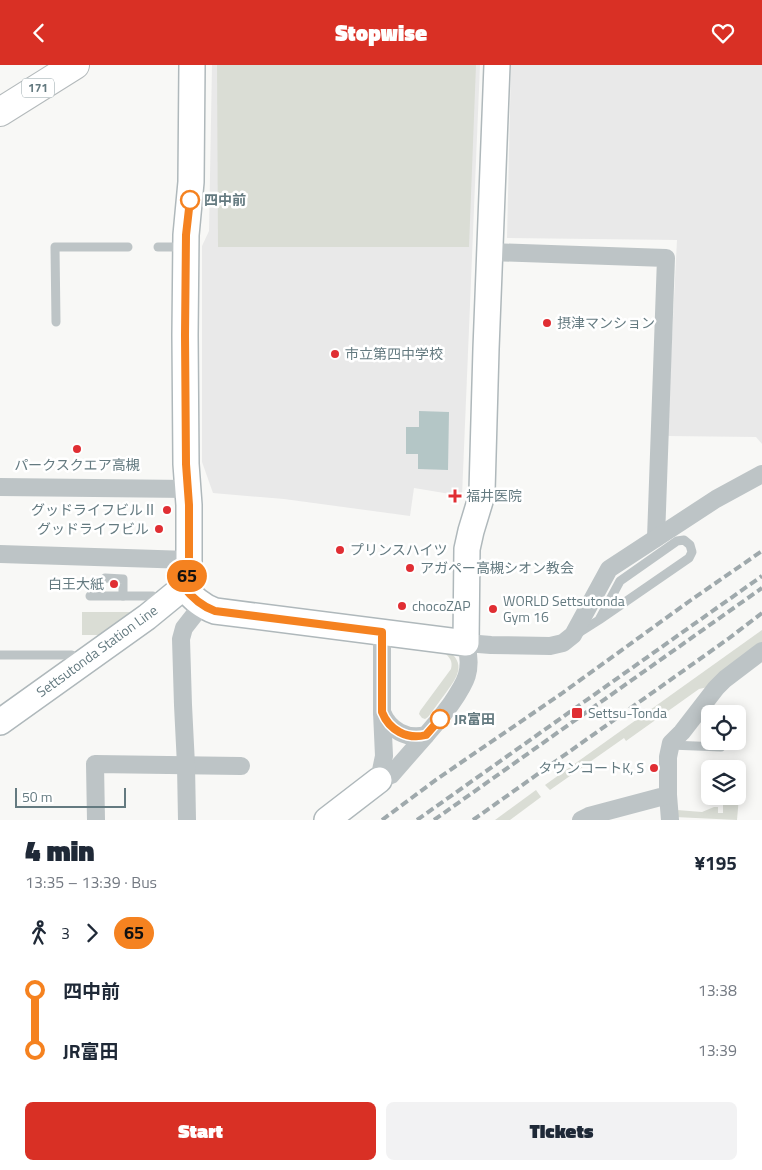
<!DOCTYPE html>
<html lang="en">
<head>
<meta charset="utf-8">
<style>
  body { margin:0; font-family:"Titillium Web","Noto Sans JP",sans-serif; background:#f2f2f3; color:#1f2937; height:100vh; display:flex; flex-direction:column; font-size:19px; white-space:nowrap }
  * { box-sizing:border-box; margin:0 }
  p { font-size:16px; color:#747a83 }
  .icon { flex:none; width:28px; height:28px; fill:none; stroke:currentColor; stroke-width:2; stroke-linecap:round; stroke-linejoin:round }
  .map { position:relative; height:755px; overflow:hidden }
  .sheet { display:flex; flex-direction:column; background:#fff; flex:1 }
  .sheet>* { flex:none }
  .badge { padding:0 10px; border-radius:16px; font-size:18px; line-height:32px }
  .tools { position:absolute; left:701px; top:640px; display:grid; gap:10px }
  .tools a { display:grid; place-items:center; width:45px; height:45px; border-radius:8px; background:#fff; box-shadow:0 2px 12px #0003; font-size:25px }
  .scale { position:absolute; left:15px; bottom:12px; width:111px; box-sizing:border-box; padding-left:5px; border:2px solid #647a80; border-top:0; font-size:14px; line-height:18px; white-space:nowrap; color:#647a80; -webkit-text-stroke:4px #fff; paint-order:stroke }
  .map>.badge { position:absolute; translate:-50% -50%; box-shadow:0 0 0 2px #fff }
  .legs { display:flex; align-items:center; gap:8px; height:55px; padding:0 25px; font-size:16px }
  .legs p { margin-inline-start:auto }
  .head { display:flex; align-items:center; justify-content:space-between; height:85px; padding:0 25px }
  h1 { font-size:28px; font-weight:800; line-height:38px }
  .action { display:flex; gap:10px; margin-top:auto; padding:10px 25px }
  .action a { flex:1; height:58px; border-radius:8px; background:#d93025; color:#fff; font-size:20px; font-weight:800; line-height:58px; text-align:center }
  .action a+a { background:#f2f2f3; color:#1f2937 }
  ul { padding:0 25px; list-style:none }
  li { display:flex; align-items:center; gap:18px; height:60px; font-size:19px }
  li i { display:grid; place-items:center; width:8px; height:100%; margin:0 6px; background:currentColor }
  li i::after { content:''; width:12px; height:12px; margin:-6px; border:4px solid; border-radius:50%; background:#fff }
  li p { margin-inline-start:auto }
  li:first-child i { background:linear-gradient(#0000 50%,currentColor 0) }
  li:last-child i { background:linear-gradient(currentColor 50%,#0000 0) }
  header { display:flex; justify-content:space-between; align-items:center; height:65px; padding:0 25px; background:#d93025; color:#fff; font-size:22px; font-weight:800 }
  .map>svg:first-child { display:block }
  .built { fill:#e9e9e9 }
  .green { fill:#daddd5 }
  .water { fill:#b4c6c6 }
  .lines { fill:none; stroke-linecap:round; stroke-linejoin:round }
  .secondary-casing { stroke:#afb8bb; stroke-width:28 }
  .highway-casing { stroke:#b3b9bb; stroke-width:30 }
  .lane { stroke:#bdc4c6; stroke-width:9 }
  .street { stroke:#bdc4c6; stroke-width:18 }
  .secondary { stroke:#fff; stroke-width:25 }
  .highway { stroke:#fff; stroke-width:28 }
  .rail { stroke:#9fa9ac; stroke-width:4; stroke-dasharray:8 4; stroke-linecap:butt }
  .line-1-casing { stroke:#fff; stroke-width:11 }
  .line-1 { stroke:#f58220; stroke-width:8 }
  .stop-1-dot { fill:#fff; stroke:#f58220; stroke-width:2.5 }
  .poi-dot { fill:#e02e33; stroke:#fff; stroke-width:2 }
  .labels { text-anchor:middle; stroke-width:5; stroke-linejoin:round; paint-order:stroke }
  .shield { fill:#fff; stroke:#92a2a6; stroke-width:1 }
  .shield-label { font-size:12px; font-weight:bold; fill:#647a80 }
  .stop-label { font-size:14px; font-weight:bold; fill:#647a80; stroke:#fff; text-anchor:start }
  .poi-label { font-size:14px; fill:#647a80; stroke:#fff; text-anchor:start }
  .street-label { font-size:14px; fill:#647a80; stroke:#fff }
</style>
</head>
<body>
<header><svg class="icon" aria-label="back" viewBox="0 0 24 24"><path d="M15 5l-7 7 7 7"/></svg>Stopwise<svg class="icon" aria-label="heart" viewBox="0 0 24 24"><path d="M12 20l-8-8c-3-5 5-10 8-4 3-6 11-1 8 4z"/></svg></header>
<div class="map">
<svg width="762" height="755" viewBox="0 0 762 755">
  <rect width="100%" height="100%" fill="#f8f8f6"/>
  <!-- built -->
  <g class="built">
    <polygon points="212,0 480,0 462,431 414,423 410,451 284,434 213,428 202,397 202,181 209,166"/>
    <polygon points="511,0 762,0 762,379 756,372 667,371 677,175 507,173"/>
  </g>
  <!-- green -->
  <g class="green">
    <polygon points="217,0 476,0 469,182 218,182"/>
    <polygon points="82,547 131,547 131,551 102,570 82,570"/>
    <polygon points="762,565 762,584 708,622 699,624 626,676 624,673 550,725 545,720"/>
    <path d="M444,587H450C467,601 455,615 445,629C439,637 434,644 428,652L425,654L422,653L419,649L420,646L451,604C453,596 450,593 444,587Z"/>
    <polygon points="738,720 740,720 737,755 675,752 677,745 702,747 714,742 718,742 718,748 723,748 723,731 738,731"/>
    <polygon points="536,725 541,732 510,755 495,755"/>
  </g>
  <!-- water -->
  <polygon class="water" points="419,346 449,347 448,405 418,404 418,389 406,389 406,362 419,362"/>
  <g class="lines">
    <!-- secondary casing -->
    <g class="secondary-casing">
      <g id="secondary">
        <path d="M183,521C192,533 201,541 215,546L466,578L467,484L471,466L481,433L482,426L486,284L497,0"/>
        <polyline points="0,657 147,552 180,525 185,517 188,509 189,499 189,440 186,399 185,270 186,170 191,117 192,0"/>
        <polyline points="327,755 379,715"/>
      </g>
    </g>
    <!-- highway casing -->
    <g class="highway-casing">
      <polyline id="highway" points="0,47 75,0"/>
    </g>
    <!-- lane -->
    <g class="lane">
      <polyline points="158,182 185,182"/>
      <polyline points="56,257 55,182 128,182"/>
      <polyline points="105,513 123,514 123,531"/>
      <polyline points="90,531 153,531 162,537"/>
      <polyline points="577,569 599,555 620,516 677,476 684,475 690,480 692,487 689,493 599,555"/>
      <polyline points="0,590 72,590 80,599"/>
      <polyline points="670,680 721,682 726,676"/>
    </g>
    <!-- street -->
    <g class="street">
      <polyline points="490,187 666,193 656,473"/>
      <polyline points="0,422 188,424"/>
      <polyline points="0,489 189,495"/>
      <path d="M382,567V647C389,665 407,675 426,670C435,660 443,650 451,639C466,617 473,606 466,578L491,580L550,581L563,578L573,570L609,504L716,434L762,409"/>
      <polyline points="379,715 384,691 382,647"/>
      <polyline points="379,715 391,710 426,670"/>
      <polyline points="668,730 670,755"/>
      <polyline points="96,755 95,699 241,701"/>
      <polyline points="187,755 186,700 183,640 181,574 184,563 202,540"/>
      <polyline points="581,755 589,751 668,730 668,692 671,678 682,667 716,623 725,614 762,586"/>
    </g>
    <!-- secondary -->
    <use href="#secondary" class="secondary"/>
    <!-- highway -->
    <use href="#highway" class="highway"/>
    <!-- rail -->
    <g class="rail">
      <polyline points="382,755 437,714 561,629 691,535 762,486"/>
      <polyline points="417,755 762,511"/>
      <polyline points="434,755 762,523"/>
      <polyline points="473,755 728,574 762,548"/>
    </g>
  </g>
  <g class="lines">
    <!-- line-1 casing -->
    <g class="line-1-casing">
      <path id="line-1" d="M190,135L186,170L185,270L186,399L189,440V499L188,509L183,521C192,533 201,541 215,546L382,567V647C389,665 407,675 426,670L440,654"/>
    </g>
    <!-- line-1 -->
    <use href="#line-1" class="line-1"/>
  </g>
  <!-- markers -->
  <g class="stop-1-dot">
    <circle cx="190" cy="135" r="9"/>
    <circle cx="440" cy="654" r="9"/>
  </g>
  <g class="poi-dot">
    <circle cx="547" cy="258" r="5"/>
    <circle cx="335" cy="289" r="5"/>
    <circle cx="77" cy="384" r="5"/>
    <path d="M452.5 423.5h5v5h5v5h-5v5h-5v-5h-5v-5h5z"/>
    <circle cx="167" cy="445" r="5"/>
    <circle cx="159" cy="464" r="5"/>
    <circle cx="340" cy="485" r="5"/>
    <circle cx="410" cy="503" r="5"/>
    <circle cx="114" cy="519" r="5"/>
    <circle cx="402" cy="541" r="5"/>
    <circle cx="493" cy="544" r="5"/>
    <rect x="571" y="642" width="12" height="12" rx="2.5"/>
    <circle cx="654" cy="703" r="5"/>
  </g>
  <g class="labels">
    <!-- shield labels -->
    <rect class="shield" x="22" y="13.5" width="32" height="19" rx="4"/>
    <g class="shield-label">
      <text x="38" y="27">171</text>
    </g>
    <!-- stop labels -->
    <g class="stop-label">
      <text x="204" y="140">四中前</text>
      <text x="454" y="659">JR富田</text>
    </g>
    <!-- poi labels -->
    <g class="poi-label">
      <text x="557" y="263">摂津マンション</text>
      <text x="345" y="294">市立第四中学校</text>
      <text x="77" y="405" text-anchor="middle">パークスクエア高槻</text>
      <text x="466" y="436">福井医院</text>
      <text x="157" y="450" text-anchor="end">グッドライフビルⅡ</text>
      <text x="149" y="469" text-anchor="end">グッドライフビル</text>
      <text x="350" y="490">プリンスハイツ</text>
      <text x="420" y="508">アガペー高槻シオン教会</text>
      <text x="104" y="524" text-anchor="end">白王大紙</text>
      <text x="503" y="541">WORLD Settsutonda<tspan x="503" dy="16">Gym 16</tspan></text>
      <text x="412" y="546">chocoZAP</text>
      <text x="588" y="653">Settsu-Tonda</text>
      <text x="644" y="708" text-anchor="end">タウンコートK, S</text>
    </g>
    <!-- street labels -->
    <g class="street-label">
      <text transform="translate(97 586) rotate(-36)" y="5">Settsutonda Station Line</text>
    </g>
  </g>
</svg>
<div class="tools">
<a><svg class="icon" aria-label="locate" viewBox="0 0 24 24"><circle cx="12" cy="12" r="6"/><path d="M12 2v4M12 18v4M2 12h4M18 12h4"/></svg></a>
<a><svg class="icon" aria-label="layers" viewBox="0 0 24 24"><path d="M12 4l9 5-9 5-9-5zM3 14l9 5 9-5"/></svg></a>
</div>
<div class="scale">50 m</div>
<b class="badge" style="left:187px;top:511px;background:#f58220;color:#111">65</b>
</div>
<section class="sheet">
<div class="head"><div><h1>4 min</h1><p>13:35 – 13:39 · Bus</p></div><b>¥195</b></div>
<div class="legs"><svg class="icon" aria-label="walk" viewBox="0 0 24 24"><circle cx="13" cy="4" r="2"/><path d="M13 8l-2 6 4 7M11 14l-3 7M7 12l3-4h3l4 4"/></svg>3<svg class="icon" aria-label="forward" viewBox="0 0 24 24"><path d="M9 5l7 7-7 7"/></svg><b class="badge" style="background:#f58220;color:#111">65</b></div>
<ul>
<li><i style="color:#f58220"></i><b>四中前</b><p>13:38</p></li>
<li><i style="color:#f58220"></i><b>JR富田</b><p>13:39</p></li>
</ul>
<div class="action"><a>Start</a><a>Tickets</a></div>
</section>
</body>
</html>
